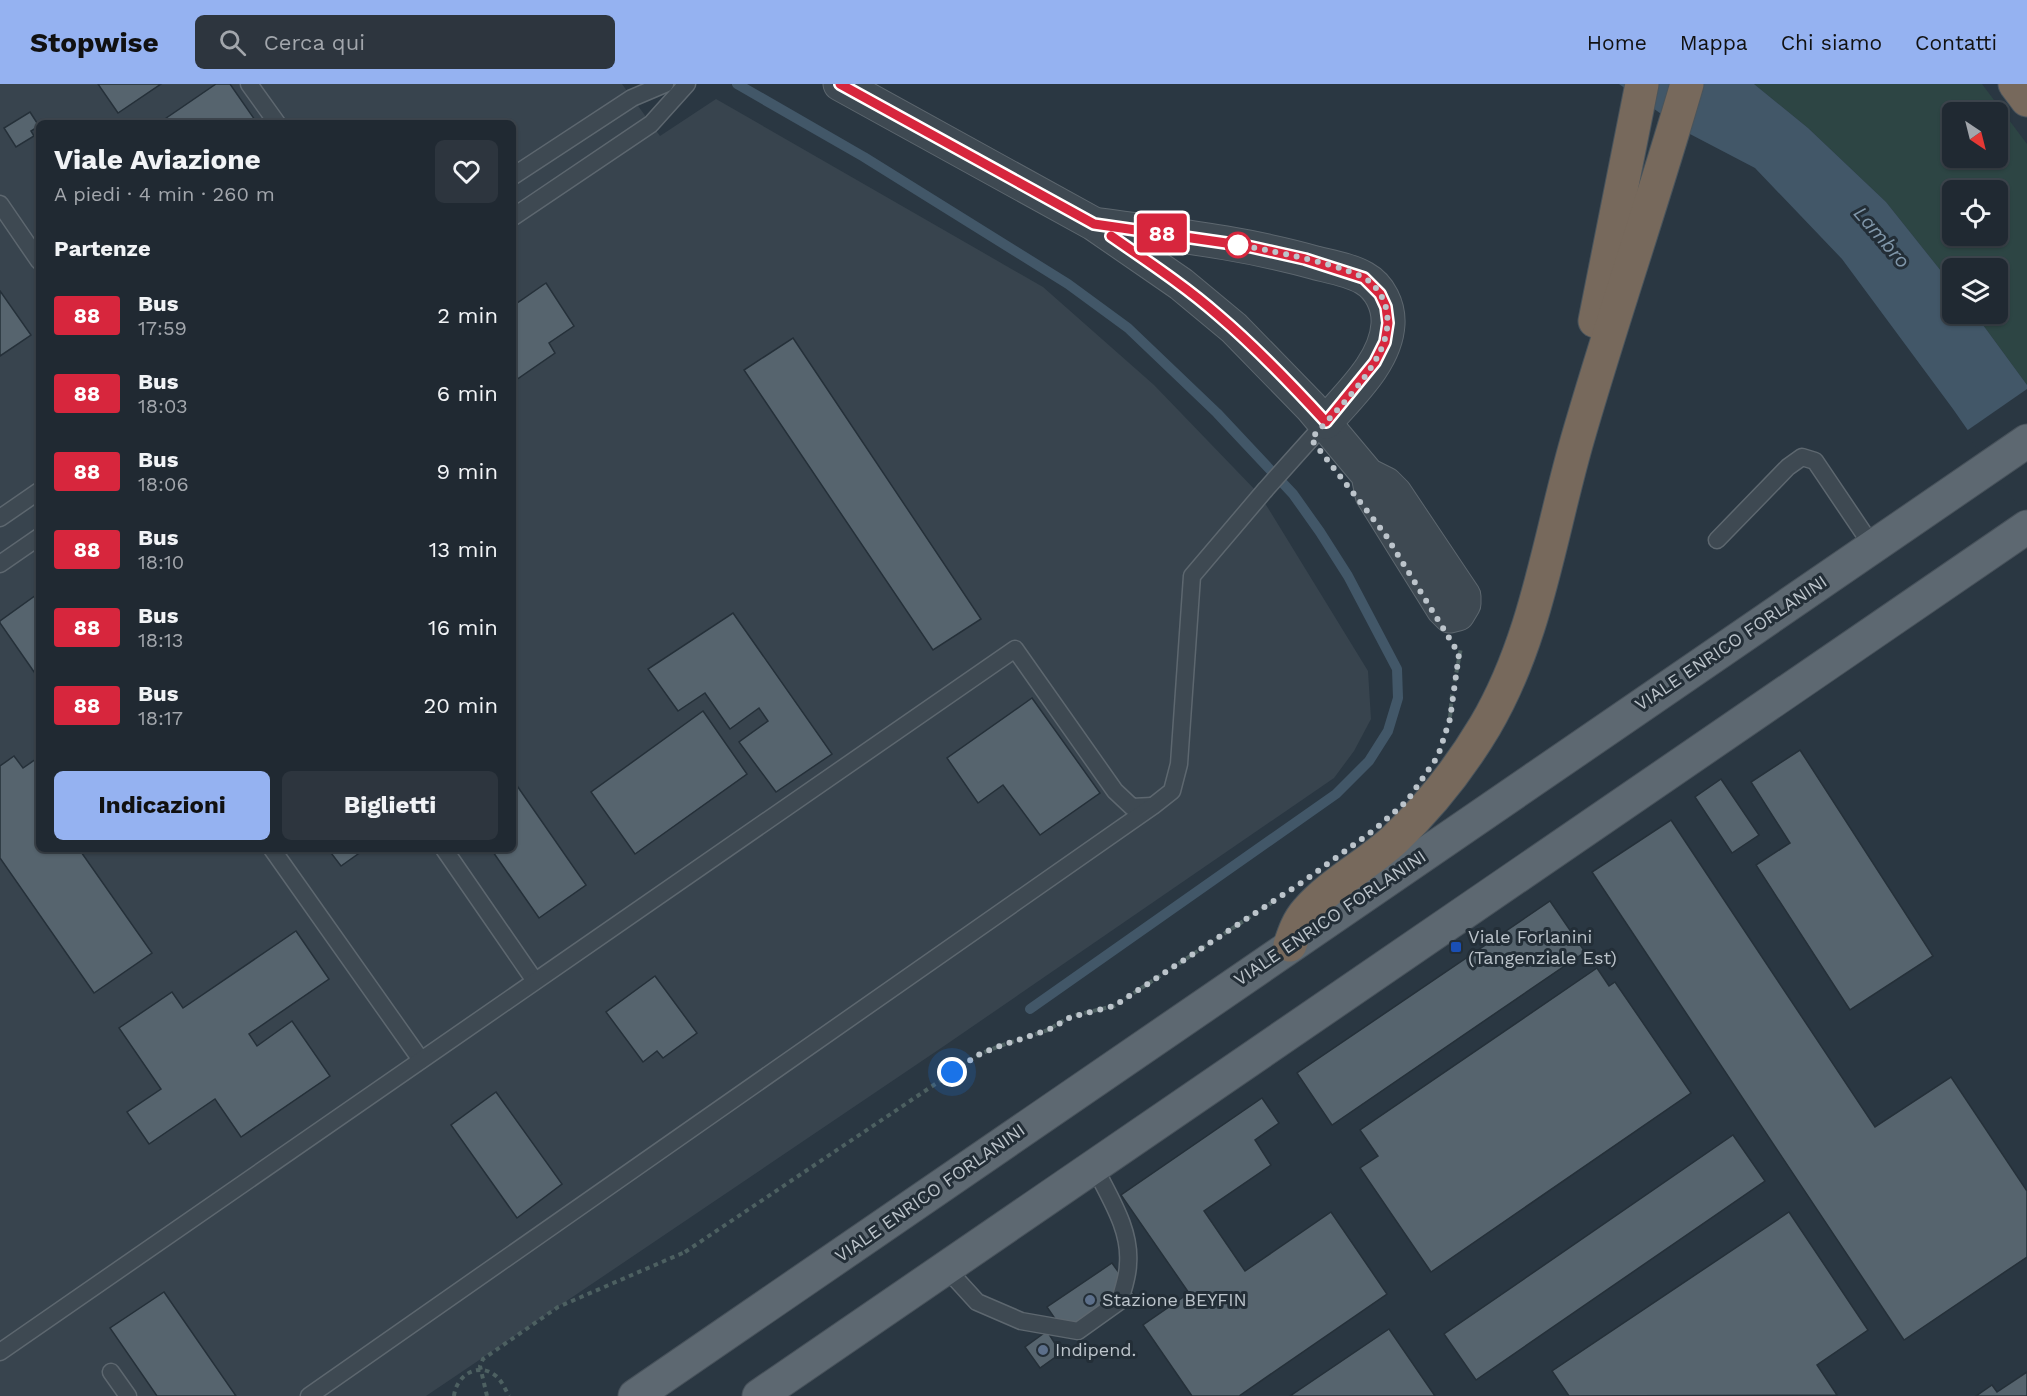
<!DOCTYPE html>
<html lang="it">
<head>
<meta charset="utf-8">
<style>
  body { margin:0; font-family:"Work Sans",sans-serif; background:#2d353e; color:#f1f3f6; height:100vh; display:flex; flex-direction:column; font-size:22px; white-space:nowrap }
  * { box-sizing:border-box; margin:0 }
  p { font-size:20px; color:#a2a6ac }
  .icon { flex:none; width:33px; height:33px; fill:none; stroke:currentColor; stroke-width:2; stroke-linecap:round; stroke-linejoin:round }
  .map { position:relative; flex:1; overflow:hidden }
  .panel { position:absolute; left:36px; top:36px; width:480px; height:732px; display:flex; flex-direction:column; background:#202932; border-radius:9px; box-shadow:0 2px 4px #0004,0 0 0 2px #3d454d }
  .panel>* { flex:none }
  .badge { padding:0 12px; border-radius:4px; font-size:21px; line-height:39px }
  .needle { width:39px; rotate:145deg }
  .fabs { position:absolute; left:1942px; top:18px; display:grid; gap:12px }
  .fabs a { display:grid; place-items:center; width:66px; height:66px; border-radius:9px; background:#202932; box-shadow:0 2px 4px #0004,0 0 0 2px #3d454d; font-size:30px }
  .you { position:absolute; width:30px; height:30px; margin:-15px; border:4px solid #fff; border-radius:50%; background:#1a73e8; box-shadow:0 0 0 9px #1a73e833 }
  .map>.badge { position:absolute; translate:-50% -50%; box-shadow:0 0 0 3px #fff }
  h2 { padding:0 18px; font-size:22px; line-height:54px }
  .round { display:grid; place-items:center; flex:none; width:63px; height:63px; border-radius:9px; background:#2d353e }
  .head { display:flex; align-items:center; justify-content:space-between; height:102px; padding:0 18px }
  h1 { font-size:28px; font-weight:700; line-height:45px }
  .primary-button { display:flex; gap:12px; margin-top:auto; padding:12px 18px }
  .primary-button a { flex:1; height:69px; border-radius:9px; background:#95b2f1; color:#111; font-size:24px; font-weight:700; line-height:69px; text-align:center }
  .primary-button a+a { background:#2d353e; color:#f1f3f6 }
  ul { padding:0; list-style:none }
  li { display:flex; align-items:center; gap:18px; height:78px; padding:0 18px }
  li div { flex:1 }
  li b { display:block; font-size:22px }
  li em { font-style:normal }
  li .badge { min-width:66px; font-weight:700; text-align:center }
  header { display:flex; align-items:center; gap:36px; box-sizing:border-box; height:84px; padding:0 30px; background:#95b2f1; color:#111 }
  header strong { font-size:28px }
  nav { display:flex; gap:33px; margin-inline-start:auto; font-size:21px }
  .search { width:420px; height:54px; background:#2d353e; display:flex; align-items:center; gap:15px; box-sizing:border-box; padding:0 21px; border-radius:9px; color:#a2a6ac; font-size:22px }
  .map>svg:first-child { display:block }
  .airport { fill:#38444e; fill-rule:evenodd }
  .green { fill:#2d4544; fill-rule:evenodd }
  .water { fill:#425768 }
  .pier { fill:#2a3742 }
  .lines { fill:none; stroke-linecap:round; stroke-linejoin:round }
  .stream { stroke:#425768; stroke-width:10 }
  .building { fill:#56646e; stroke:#253039; stroke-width:1.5 }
  .lane-casing { stroke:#5d676f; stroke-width:19 }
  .street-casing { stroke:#5d676f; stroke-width:35 }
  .primary-casing { stroke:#48525b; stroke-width:35 }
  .highway-casing { stroke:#49545c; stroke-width:35 }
  .path { stroke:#4d6061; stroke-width:4; stroke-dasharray:4.5 4.5; stroke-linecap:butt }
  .lane { stroke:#3e4952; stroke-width:16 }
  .street { stroke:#3e4952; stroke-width:33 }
  .primary { stroke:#5d6871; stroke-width:33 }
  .highway { stroke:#77695c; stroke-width:33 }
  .path-bridge { stroke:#4d6061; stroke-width:4; stroke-dasharray:4.5 4.5; stroke-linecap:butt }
  .line-casing { stroke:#fff; stroke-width:14 }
  .line { stroke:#d7263d; stroke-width:9 }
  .walk { stroke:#bcc4cb; stroke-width:6; stroke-dasharray:0 10.8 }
  .stop-dot { fill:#fff; stroke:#d7263d; stroke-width:3 }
  .transit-dot { fill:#1a4fb4; stroke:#232e37; stroke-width:2 }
  .service-dot { fill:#5c6f8a; stroke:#232e37; stroke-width:2 }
  .labels { text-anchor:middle; stroke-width:6; stroke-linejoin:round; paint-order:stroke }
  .street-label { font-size:18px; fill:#bcc4cb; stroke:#232e37 }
  .poi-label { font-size:18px; fill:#bcc4cb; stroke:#232e37; text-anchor:start }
  .water-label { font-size:20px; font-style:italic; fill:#8097aa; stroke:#232e37 }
</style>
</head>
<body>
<header>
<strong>Stopwise</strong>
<div class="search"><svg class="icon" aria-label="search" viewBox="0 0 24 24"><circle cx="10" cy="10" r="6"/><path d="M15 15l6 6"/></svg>Cerca qui</div>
<nav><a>Home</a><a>Mappa</a><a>Chi siamo</a><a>Contatti</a></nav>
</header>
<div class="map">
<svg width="2027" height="1312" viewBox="0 0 2027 1312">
  <rect width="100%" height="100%" fill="#2a3742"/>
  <!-- airport -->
  <path class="airport" d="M0,0H622L660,52L716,15L1043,203L1154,301L1260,411L1368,587L1371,635L1354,667L1334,694L947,960L426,1312H0ZM39,39H513V765H39Z"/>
  <!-- green -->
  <path class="green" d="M1754,0H1982L2027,60V301L1975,230H1998V184H1953V202L1886,118L1808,44ZM1953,28H1998V74H1953ZM1953,106H1998V152H1953Z"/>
  <!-- water -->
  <polygon class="water" points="1619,0 1754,0 1808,44 1886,118 1953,202 1953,230 1975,230 2027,301 2027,431 1953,325 1842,175 1755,84 1688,49"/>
  <!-- pier -->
  <polygon class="pier" points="2027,305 2027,434 1965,348"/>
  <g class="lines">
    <!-- stream -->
    <polyline class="stream" points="737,0 864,73 1068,200 1128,244 1217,329 1293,410 1320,448 1348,492 1397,585 1398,614 1388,647 1369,677 1336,710 1030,925"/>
  </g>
  <!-- building -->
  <g class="building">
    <polygon points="98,0 161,0 118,29"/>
    <polygon points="216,0 230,0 257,39 159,39"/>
    <polygon points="30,28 39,42 31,47 34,52 16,63 4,44"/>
    <polygon points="546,199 574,242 549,259 555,269 513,298 513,222"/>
    <polygon points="0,207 31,251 0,272"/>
    <polygon points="793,254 981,535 933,566 744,286"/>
    <polygon points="39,509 39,595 0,539 0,537"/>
    <polygon points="733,529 832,670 776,708 739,658 768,637 759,624 730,645 705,609 678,627 648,585"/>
    <polygon points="1032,614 1100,709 1040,751 1003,701 978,719 947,674"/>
    <polygon points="703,627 747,690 635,770 591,708"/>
    <polygon points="1800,666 1933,872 1850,926 1756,781 1790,759 1751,698"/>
    <polygon points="14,672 23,684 39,673 39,765 79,765 152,869 94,909 0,774 0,682"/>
    <polygon points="1721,695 1759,751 1732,769 1695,713"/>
    <polygon points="513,696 586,801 539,834 491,765 513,765"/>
    <polygon points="1671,736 1875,1043 1951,993 2027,1107 2027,1173 1904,1256 1592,788"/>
    <polygon points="328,765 365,765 341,782"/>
    <polygon points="1550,817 1585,868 1332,1041 1297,989"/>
    <polygon points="296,847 329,895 249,950 257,962 292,937 330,992 241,1053 215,1015 149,1060 127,1028 161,1005 119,944 172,908 183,924"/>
    <polygon points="1597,884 1609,902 1615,898 1691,1009 1431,1188 1360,1084 1378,1072 1360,1046"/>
    <polygon points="655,892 697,949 663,974 657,967 643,978 606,928"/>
    <polygon points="496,1008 562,1100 517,1134 451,1041"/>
    <polygon points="1262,1014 1279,1039 1255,1056 1271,1081 1204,1127 1245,1187 1331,1128 1387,1210 1239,1312 1192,1312 1143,1241 1189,1209 1121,1111"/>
    <polygon points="1733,1051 1765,1097 1476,1296 1444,1250"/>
    <polygon points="1789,1128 1868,1246 1817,1281 1837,1311 1569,1312 1552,1287"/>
    <polygon points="1112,1179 1134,1210 1068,1254 1047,1223"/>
    <polygon points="164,1208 236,1312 157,1312 110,1244"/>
    <polygon points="1389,1245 1435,1312 1290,1312"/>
    <polygon points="1047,1247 1061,1269 1040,1284 1025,1263"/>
    <polygon points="2027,1288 2027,1312 1976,1312 1992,1301 1997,1308"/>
  </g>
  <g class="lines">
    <!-- lane casing -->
    <g class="lane-casing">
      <g id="lane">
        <polyline points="249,0 277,39"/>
        <polyline points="513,92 632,14 665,0"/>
        <polyline points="0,120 39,177"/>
        <polyline points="513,133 651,40 687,0"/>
        <polyline points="0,434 39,407"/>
        <polyline points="1717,456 1788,383 1802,373 1815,377 1873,463"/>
        <polyline points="0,480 39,453"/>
        <polyline points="272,765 421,976"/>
        <polyline points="444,765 535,897"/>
        <path d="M946,1184L977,1218L1021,1237L1078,1247L1120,1217C1123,1205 1128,1192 1128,1180C1131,1145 1109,1113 1094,1082"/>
        <polyline points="0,1268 1015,565 1115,707 1132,723 1152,722"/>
        <polyline points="111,1288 128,1312"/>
        <polyline points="309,1312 1153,722 1172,707 1179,680 1192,492 1266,405 1326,338"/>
      </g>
    </g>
    <!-- street casing -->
    <g class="street-casing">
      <g id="street">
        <polyline points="840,0 1094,140 1181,200 1234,244 1311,323 1368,391 1372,411 1443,525 1450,532 1458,530 1464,520 1464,512 1395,409 1386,400 1368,391"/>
        <path d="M1101,141C1173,151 1246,159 1316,179C1332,183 1350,186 1364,194C1380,203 1389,222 1388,240C1386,278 1349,311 1326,338"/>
      </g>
    </g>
    <!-- primary casing -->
    <g class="primary-casing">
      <g id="primary">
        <polyline points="635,1312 2027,357"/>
        <polyline points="759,1312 2027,443"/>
      </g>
    </g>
    <!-- highway casing -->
    <g class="highway-casing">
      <g id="highway">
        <polyline points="2015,0 2027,16"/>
        <polyline points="1595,237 1642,0"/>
        <path d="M1290,861C1294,849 1298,837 1307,827C1330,800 1368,780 1394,756C1430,722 1460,684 1485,642C1538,552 1550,448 1579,350C1613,233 1653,117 1687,0"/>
      </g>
    </g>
    <!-- path -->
    <g class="path">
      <polyline points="1450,633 1452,611 1461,564"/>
      <polyline points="685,1168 980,970 997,963 1048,946 1071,932 1114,922 1271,819"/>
      <path d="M454,1312C456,1292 478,1277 496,1292C502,1297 505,1305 509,1312"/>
    </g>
    <!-- lane -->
    <use href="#lane" class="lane"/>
    <!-- street -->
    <use href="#street" class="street"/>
    <!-- primary -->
    <use href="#primary" class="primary"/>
    <!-- highway -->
    <use href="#highway" class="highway"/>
    <!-- path-bridge -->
    <polyline class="path-bridge" points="487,1312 480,1282 483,1275 558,1223 685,1168"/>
  </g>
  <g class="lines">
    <!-- line casing -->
    <g class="line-casing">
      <path id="line" d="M840,0L1094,140L1247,162L1305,175L1364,194L1380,210L1386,223L1388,239L1385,258L1375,278L1326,338C1292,301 1257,264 1218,231C1185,202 1147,177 1111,152"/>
    </g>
    <!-- line -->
    <use href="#line" class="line"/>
    <!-- walk -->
    <path class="walk" d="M952,988L980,970L997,963L1048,946L1071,933L1114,922L1304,797L1374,746L1407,717L1438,672L1450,635L1459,570L1385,450L1311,355C1333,330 1359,305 1375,277C1391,251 1394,219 1370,198C1352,182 1264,165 1238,161"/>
  </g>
  <!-- markers -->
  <circle class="stop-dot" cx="1238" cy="161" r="12"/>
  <rect class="transit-dot" x="1450" y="857" width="12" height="12" rx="3"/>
  <g class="service-dot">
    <circle cx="1090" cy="1216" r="6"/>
    <circle cx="1043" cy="1266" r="6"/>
  </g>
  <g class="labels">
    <!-- street labels -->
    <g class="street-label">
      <text transform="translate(1731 559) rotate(-34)" y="6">VIALE ENRICO FORLANINI</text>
      <text transform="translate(1330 834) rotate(-34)" y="6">VIALE ENRICO FORLANINI</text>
      <text transform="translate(930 1109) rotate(-35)" y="6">VIALE ENRICO FORLANINI</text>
    </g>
    <!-- poi labels -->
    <g class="poi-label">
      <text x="1468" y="859">Viale Forlanini<tspan x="1468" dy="21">(Tangenziale Est)</tspan></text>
      <text x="1102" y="1222">Stazione BEYFIN</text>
      <text x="1055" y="1272">Indipend.</text>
    </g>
    <!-- water labels -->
    <g class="water-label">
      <text transform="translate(1882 153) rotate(49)" y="7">Lambro</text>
    </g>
  </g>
</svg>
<div class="fabs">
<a><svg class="needle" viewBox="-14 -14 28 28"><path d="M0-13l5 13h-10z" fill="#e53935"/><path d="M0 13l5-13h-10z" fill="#a2a6ac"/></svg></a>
<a><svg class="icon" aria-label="locate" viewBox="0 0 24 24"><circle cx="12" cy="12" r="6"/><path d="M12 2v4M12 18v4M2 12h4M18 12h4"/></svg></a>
<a><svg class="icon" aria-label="layers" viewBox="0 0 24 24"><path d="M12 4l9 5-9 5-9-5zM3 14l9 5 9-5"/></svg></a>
</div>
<div class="you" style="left:952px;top:988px"></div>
<b class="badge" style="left:1162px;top:149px;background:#d7263d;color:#fff">88</b>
<section class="panel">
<div class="head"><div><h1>Viale Aviazione</h1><p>A piedi · 4 min · 260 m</p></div><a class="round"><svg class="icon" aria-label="heart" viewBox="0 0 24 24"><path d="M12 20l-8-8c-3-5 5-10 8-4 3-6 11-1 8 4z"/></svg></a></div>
<h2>Partenze</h2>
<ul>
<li><span class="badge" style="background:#d7263d;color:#fff">88</span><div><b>Bus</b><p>17:59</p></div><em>2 min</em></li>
<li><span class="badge" style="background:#d7263d;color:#fff">88</span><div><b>Bus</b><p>18:03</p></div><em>6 min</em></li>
<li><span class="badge" style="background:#d7263d;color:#fff">88</span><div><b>Bus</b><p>18:06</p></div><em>9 min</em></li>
<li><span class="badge" style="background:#d7263d;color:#fff">88</span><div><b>Bus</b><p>18:10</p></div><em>13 min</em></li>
<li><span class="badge" style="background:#d7263d;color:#fff">88</span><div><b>Bus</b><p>18:13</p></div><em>16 min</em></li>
<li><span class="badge" style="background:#d7263d;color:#fff">88</span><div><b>Bus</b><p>18:17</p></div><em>20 min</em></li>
</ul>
<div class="primary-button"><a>Indicazioni</a><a>Biglietti</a></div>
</section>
</div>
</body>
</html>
